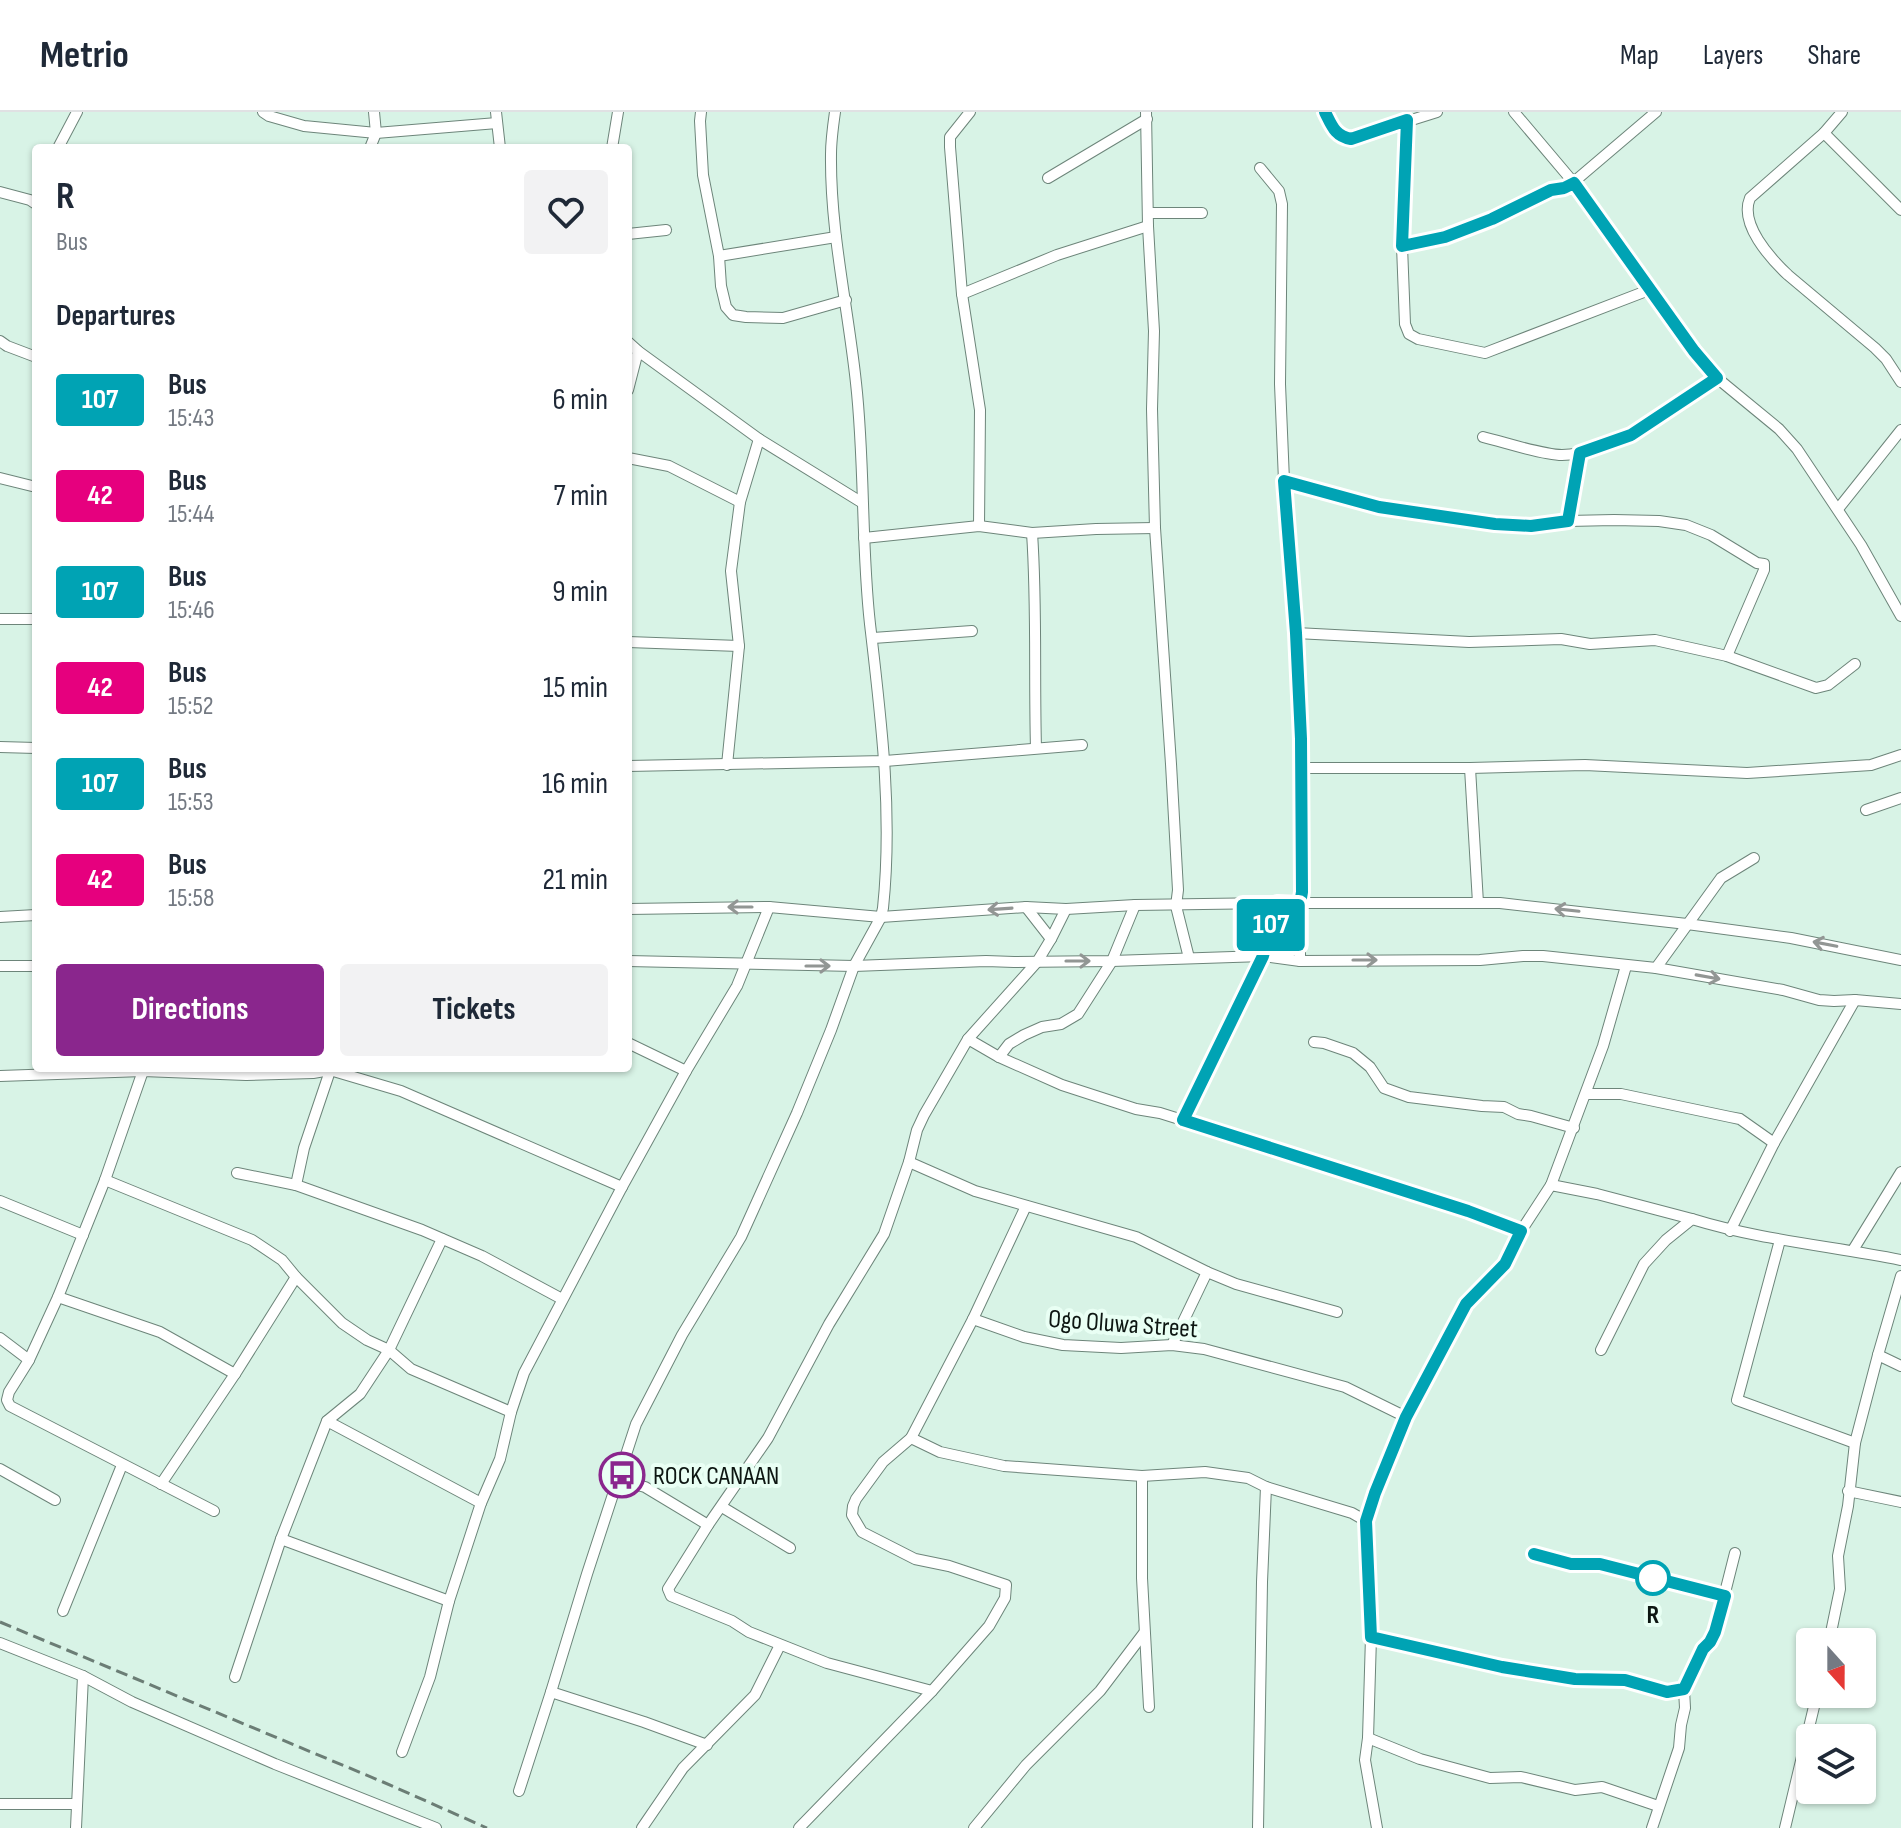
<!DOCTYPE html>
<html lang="en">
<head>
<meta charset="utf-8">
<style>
  body { margin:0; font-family:"Sofia Sans Condensed",sans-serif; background:#f2f2f3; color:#1f2937; height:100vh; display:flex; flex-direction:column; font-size:30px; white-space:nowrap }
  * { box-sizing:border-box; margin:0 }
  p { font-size:26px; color:#747a83 }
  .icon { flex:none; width:44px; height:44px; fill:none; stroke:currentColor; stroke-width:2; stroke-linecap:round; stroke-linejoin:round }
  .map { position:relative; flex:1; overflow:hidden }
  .panel { position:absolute; left:32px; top:32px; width:600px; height:928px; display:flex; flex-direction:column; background:#fff; border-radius:8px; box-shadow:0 2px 6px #0004 }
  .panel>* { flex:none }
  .badge { padding:0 16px; border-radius:6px; font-size:28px; line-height:52px }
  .needle { width:52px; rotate:159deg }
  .fabs { position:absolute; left:1796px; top:1516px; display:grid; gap:16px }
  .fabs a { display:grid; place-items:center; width:80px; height:80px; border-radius:8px; background:#fff; box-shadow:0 2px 6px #0004; font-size:40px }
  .map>.badge { position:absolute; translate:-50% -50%; box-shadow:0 0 0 4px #fff }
  h2 { padding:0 24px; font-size:30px; line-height:72px }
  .round { display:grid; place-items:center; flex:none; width:84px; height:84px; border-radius:8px; background:#f2f2f3 }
  .headline { display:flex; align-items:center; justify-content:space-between; height:136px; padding:0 24px }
  h1 { font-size:38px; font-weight:700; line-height:60px }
  .primary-button { display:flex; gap:16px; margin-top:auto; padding:16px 24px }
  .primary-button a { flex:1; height:92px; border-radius:8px; background:#8a268d; color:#fff; font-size:32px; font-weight:700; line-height:92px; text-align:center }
  .primary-button a+a { background:#f2f2f3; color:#1f2937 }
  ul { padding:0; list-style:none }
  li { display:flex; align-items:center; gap:24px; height:96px; padding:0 24px }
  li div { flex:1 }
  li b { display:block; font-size:30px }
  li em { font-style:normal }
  li .badge { min-width:88px; font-weight:700; text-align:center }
  header { display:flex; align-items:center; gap:48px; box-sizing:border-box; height:112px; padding:0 40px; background:#fff; border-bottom:2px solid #e0e1e3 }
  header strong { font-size:38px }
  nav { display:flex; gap:44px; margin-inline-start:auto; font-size:28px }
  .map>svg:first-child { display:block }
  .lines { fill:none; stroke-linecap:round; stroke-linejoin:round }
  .street-casing { stroke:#6d857a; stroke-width:12 }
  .street { stroke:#fff; stroke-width:10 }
  .rail { stroke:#6b7d75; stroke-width:3; stroke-dasharray:12 6; stroke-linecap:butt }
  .oneway { stroke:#929694 }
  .line-casing { stroke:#fff; stroke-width:18 }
  .line { stroke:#00a3b4; stroke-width:12 }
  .stop-dot { fill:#fff; stroke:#00a3b4; stroke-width:4 }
  .labels { text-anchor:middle; stroke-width:8; stroke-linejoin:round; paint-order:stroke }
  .street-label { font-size:26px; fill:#0d1612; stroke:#e9fff4 }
  .poi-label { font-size:26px; fill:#0d1612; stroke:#e9fff4; text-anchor:start }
  .stop-label { font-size:26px; font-weight:bold; fill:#0d1612; stroke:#e9fff4 }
</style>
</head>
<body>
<header>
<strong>Metrio</strong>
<nav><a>Map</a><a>Layers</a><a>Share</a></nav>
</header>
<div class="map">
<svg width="1901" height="1716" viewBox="0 0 1901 1716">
  <rect width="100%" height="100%" fill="#d8f3e6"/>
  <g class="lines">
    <!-- street casing -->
    <g class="street-casing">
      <g id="street">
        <polyline points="263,0 269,4 304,14 376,21 497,11"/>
        <polyline points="496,0 500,36"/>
        <polyline points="701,0 700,9 703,63 719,144 721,174 726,195 733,203 746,205 783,206 846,188"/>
        <polyline points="970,0 950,25 950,35 962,182 980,298 979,414"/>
        <polyline points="1146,0 1148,114 1154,219 1152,297 1155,416 1171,652 1178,778 1176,794 1189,846"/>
        <path d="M1325,0C1332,13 1335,24 1351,27L1437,0"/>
        <polyline points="1514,0 1574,71 1649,178 1701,248 1717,266 1779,317 1797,337 1861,433 1901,504"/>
        <path d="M1842,0L1824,21L1750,86C1739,112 1770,146 1788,163L1875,236L1886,247L1901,270"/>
        <polyline points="1407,8 1402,134 1405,212 1409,222 1418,227 1485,241 1649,178"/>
        <polyline points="1824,21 1901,98"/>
        <polyline points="58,36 77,0"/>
        <polyline points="370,36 376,21 374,0"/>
        <polyline points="612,36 618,0"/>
        <polyline points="1260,56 1279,79 1282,92 1280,272 1284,369 1296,521 1303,656 1302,780 1300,792 1300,849"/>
        <polyline points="1048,66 1147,7"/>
        <polyline points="0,80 30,88 36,92"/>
        <polyline points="1148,101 1202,101"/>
        <polyline points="628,122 666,118"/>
        <polyline points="1402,134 1445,125 1492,107 1551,78 1569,74 1656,0"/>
        <polyline points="719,144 836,125"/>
        <polyline points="962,182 1057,143 1148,114"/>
        <polyline points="0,229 7,234 36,245"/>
        <polyline points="628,230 638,239 759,327 861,390"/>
        <polyline points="628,278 638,239"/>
        <path d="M1483,325C1504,330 1542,343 1562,343C1617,342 1674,295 1717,266"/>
        <polyline points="628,346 669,354 740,390"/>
        <polyline points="0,366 36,375"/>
        <polyline points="1284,369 1379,395 1495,412 1531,414 1568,409 1614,408 1659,409 1686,413 1711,423 1757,451 1764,452 1764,458 1727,544"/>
        <polyline points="1838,397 1901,318"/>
        <polyline points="1568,409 1580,341"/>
        <path d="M1032,421C1037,492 1034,564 1036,636"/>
        <polyline points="864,426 979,414 1032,421 1096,417 1155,416"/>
        <polyline points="0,507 36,507"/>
        <polyline points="1296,521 1469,530 1561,527 1590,532 1655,528 1727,544 1816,576 1828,573 1855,552"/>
        <polyline points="873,526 972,519"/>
        <polyline points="628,530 739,534"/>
        <polyline points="0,635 36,636"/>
        <polyline points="727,653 739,534 731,459 740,390 759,327"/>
        <polyline points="628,654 885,649 1082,633"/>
        <polyline points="1303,656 1470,656 1585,653 1747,661 1871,653 1901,643"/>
        <polyline points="1470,656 1478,791"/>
        <polyline points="1866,698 1901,686"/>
        <polyline points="1026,795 1051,827"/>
        <polyline points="628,797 769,795 881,805 1026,795 1066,797 1135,793 1277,791 1500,791 1687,812 1791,826 1901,848"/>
        <polyline points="0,805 36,803"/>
        <polyline points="628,849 854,854 986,849 1014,850 1112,849 1263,844 1300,849 1480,848 1523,844 1543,844 1656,856 1783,878 1819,888 1834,889 1855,888 1901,892"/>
        <polyline points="0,854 36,854"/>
        <polyline points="1656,856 1721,766 1754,746"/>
        <polyline points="968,927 999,945 1062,973 1136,997 1160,1001 1288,1041 1468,1099 1521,1119"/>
        <polyline points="1314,930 1324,931 1353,941 1370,955 1384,976 1409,985 1482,994 1504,995 1518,1002 1531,1004 1574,1016"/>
        <polyline points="628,931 686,959"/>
        <polyline points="999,945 1009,932 1024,923 1042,915 1061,912 1078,902 1112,849 1135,793"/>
        <polyline points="144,956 105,1068 58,1185 29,1248 9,1280 7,1288 10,1294 214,1399"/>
        <polyline points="331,956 304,1036 296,1073 422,1118 482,1144 562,1187"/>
        <polyline points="0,964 143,959 246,963 313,961 330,958 401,979 622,1075"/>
        <polyline points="1587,982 1621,982 1730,1005 1740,1007 1774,1031"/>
        <polyline points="1183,1008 1223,923 1263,844 1277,791"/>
        <polyline points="909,1050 975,1079 1136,1125 1207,1160 1236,1172 1337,1200"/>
        <polyline points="237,1061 296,1073"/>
        <polyline points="105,1068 252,1128 282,1148 296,1165 342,1211 367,1228 389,1238 411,1257 511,1300"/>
        <polyline points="1551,1073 1603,934 1626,854"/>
        <polyline points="0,1089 83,1123"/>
        <polyline points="1730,1119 1774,1031 1855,888"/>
        <polyline points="1780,1128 1737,1288 1855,1331"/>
        <polyline points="1853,1138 1901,1060"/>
        <polyline points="58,1185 160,1220 235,1262"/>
        <polyline points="973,1207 1024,1225 1063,1233 1121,1236 1172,1233 1204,1237 1345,1275 1406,1305"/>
        <polyline points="0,1226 29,1248"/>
        <polyline points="1172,1233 1207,1160"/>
        <path d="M1601,1238L1644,1152L1666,1128L1692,1107C1760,1128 1831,1134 1901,1148"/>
        <polyline points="1878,1243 1901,1254"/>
        <polyline points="327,1309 481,1391"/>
        <polyline points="911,1326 940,1340 1004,1354 1142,1364 1205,1360 1248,1366 1266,1375 1352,1401 1366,1409"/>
        <polyline points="0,1357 55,1388"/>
        <polyline points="1142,1364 1142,1466 1149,1595"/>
        <polyline points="618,1368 645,1375 708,1413"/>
        <polyline points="161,1372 235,1262 296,1165"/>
        <polyline points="1848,1379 1901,1390"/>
        <polyline points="722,1395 790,1436"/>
        <polyline points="281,1427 449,1489"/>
        <polyline points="1534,1442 1571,1452 1600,1452 1725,1484"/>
        <polyline points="63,1499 122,1353"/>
        <polyline points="1371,1525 1502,1555 1575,1567 1625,1568 1667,1580 1684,1577"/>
        <polyline points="1829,1530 1840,1477 1838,1444 1848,1394 1855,1331 1878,1243 1901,1164"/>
        <polyline points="0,1531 83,1564 132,1590 275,1652 436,1716"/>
        <polyline points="235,1565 281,1427 327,1309 360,1282 389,1238 442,1127"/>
        <polyline points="932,1579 827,1551 749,1520 732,1509 671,1484 668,1477 708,1413 768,1326 829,1212 884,1122 909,1050 917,1018 924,1003 968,927 1037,850 1051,827 1066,797"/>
        <polyline points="551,1580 644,1610 707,1633"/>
        <polyline points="1368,1626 1420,1647 1490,1666 1521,1665 1575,1678 1602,1675 1658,1694"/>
        <polyline points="402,1640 430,1565 449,1489 481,1391 500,1347 511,1300 524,1261 622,1075 686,959 737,874 769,795"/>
        <path d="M519,1679L551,1580L587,1462L636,1312L682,1223L741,1125L797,1001L831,918L854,854L881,805L883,796C893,701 881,606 870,512C861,432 865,351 856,271C848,195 830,119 831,42C831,28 833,14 835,0"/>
        <polyline points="0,1692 77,1692"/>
        <polyline points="76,1716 83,1564"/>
        <polyline points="642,1716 683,1656 755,1583 780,1533"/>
        <polyline points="799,1716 932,1579 989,1514 1005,1486 1006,1473 949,1454 915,1447 862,1420 852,1403 853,1394 856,1387 883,1350 911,1326 973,1207 1026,1094"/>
        <polyline points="974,1716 1026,1653 1100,1579 1144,1521"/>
        <polyline points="1258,1716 1262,1470 1266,1375"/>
        <polyline points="1377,1716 1365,1648 1368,1626 1371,1525 1366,1409 1375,1381 1406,1305 1466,1192 1505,1152 1521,1119 1551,1073 1597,1082 1692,1107"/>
        <polyline points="1652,1716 1679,1636 1681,1613 1685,1596 1684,1577 1703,1537 1710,1530 1715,1520 1735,1441"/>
        <polyline points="1785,1716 1817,1582"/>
      </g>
    </g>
    <!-- street -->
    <use href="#street" class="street"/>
    <!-- rail -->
    <polyline class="rail" points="0,1510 383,1670 487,1716"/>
  </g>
  <!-- one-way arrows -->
  <defs><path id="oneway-shaft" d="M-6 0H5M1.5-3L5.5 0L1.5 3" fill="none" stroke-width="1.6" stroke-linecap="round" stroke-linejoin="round" transform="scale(2)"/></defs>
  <g class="oneway">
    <use href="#oneway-shaft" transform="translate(740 795) rotate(-180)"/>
    <use href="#oneway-shaft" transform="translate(1000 797) rotate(176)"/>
    <use href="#oneway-shaft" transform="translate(1567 798) rotate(-174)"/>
    <use href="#oneway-shaft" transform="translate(1825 832) rotate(-169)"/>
    <use href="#oneway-shaft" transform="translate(1365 848)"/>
    <use href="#oneway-shaft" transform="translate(1078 849)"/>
    <use href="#oneway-shaft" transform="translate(818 854)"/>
    <use href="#oneway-shaft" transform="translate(1708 865) rotate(10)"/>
  </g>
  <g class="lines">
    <!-- line casing -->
    <g class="line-casing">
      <path id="line" d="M1325,0C1332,14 1335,24 1351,27L1407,8L1402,134L1445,125L1492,107L1551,78L1564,76L1574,71L1694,239L1717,266L1631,323L1580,341L1568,409L1531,414L1495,412L1379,395L1284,369L1296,521L1301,627L1302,780L1300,792L1277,791L1263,844L1183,1008L1468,1099L1521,1119L1505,1152L1466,1192L1406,1305L1375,1381L1366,1409L1371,1525L1502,1555L1575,1567L1625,1568L1667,1580L1684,1577L1703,1537L1710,1530L1715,1520L1725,1484L1600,1452H1571L1534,1442"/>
    </g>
    <!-- line -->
    <use href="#line" class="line"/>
  </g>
  <!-- icons -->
  <defs>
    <g id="bus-ring" transform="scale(2.3)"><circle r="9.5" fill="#e9fff4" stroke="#8a268d" stroke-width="1.5"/><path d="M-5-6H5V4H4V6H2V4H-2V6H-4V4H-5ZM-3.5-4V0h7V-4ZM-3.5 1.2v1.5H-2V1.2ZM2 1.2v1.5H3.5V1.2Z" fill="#8a268d"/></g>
  </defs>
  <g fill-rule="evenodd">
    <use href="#bus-ring" x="622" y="1363"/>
  </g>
  <!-- markers -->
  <circle class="stop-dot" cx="1653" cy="1466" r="16"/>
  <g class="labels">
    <!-- street labels -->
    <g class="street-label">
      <text transform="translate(1123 1211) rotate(4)" y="9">Ogo Oluwa Street</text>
    </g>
    <!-- poi labels -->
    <g class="poi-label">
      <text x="653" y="1372">ROCK CANAAN</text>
    </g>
    <!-- stop labels -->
    <g class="stop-label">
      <text x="1653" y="1511">R</text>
    </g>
  </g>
</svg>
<div class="fabs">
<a><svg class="needle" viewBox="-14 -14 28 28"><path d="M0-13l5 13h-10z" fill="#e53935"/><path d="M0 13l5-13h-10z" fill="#747a83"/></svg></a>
<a><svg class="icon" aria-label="layers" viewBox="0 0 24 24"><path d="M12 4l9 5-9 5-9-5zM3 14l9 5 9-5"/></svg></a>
</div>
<b class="badge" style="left:1271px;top:813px;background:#00a3b4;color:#fff">107</b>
<section class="panel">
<div class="headline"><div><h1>R</h1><p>Bus</p></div><a class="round"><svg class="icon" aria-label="heart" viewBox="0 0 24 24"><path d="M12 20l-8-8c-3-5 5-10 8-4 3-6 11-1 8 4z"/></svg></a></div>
<h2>Departures</h2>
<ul>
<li><span class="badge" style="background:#00a3b4;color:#fff">107</span><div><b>Bus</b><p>15:43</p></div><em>6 min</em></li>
<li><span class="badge" style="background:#e6007e;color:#fff">42</span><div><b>Bus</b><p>15:44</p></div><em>7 min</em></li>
<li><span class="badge" style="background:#00a3b4;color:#fff">107</span><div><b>Bus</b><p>15:46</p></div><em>9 min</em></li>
<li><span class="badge" style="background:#e6007e;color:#fff">42</span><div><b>Bus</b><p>15:52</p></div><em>15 min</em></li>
<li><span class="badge" style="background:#00a3b4;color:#fff">107</span><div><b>Bus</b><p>15:53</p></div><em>16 min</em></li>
<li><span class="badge" style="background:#e6007e;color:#fff">42</span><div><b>Bus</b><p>15:58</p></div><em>21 min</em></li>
</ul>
<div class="primary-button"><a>Directions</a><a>Tickets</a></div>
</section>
</div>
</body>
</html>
